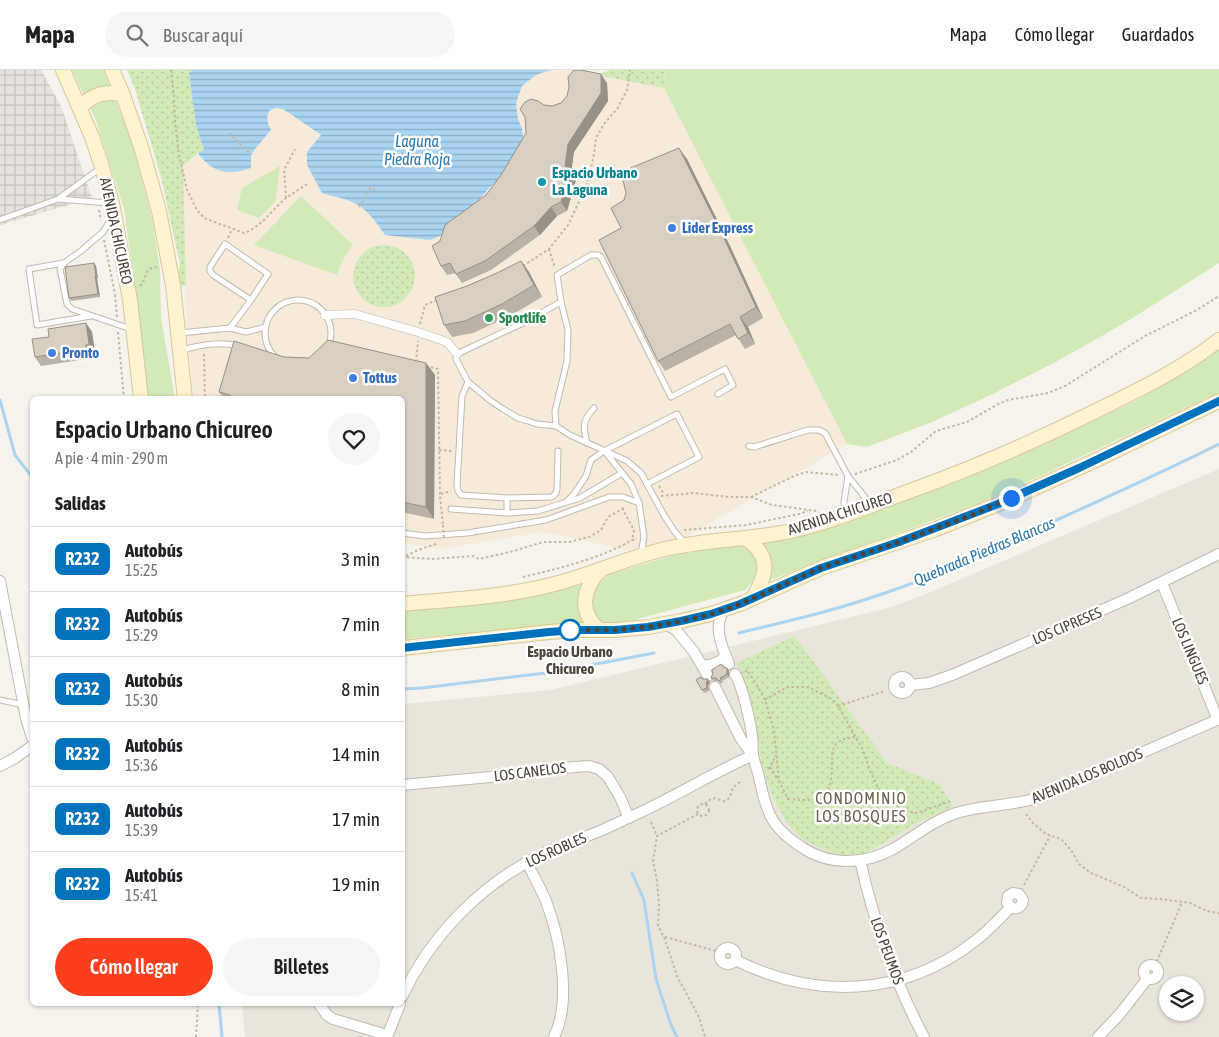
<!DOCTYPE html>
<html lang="es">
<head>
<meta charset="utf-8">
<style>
  body { margin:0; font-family:"Asap Condensed",sans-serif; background:#f6f6f6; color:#202124; height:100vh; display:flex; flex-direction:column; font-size:19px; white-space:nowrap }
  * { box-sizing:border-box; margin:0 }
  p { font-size:16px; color:#757577 }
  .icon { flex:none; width:28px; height:28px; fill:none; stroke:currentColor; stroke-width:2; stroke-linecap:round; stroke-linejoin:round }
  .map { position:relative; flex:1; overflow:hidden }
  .panel { position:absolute; left:30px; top:326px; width:375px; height:610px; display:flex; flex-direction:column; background:#fff; border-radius:8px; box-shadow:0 1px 4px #0004 }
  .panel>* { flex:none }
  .badge { padding:0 10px; border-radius:8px; font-size:18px; line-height:32px }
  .fabs { position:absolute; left:1159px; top:906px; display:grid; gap:10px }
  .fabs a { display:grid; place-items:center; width:45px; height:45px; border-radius:50%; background:#fff; box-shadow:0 1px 4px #0004; font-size:25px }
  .you { position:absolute; width:25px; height:25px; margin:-12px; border:4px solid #fff; border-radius:50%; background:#1a73e8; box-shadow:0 0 0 8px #1a73e833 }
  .map>.badge { position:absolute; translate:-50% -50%; box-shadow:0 0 0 2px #fff }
  h2 { padding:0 25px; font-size:19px; line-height:45px }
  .round { display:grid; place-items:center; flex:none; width:52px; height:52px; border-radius:26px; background:#f6f6f6 }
  .summary { display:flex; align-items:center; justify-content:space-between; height:85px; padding:0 25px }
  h1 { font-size:24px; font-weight:600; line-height:38px }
  .primary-button { display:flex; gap:10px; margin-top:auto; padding:10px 25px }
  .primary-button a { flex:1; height:58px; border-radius:30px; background:#fc3f1d; color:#fff; font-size:20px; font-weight:600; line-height:58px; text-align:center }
  .primary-button a+a { background:#f6f6f6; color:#202124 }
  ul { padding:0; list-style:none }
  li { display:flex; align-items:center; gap:15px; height:65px; padding:0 25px; border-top:1px solid #e0e0e0 }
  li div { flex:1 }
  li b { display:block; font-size:19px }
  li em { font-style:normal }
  li .badge { min-width:55px; font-weight:700; text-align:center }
  header { display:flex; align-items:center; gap:30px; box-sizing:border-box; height:70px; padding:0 25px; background:#fff; border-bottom:1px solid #e0e0e0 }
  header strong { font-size:24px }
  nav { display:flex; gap:28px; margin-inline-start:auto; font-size:18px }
  .search { width:350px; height:45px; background:#f6f6f6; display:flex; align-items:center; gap:12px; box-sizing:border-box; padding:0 18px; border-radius:28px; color:#757577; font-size:19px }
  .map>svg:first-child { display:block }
  .residential { fill:#eae5da; fill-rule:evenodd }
  .commercial { fill:#f7ead8 }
  .industrial { fill:url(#industrial-grid) }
  .green { fill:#d2eab5 }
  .park { fill:url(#park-dots) }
  .water { fill:url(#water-rules) }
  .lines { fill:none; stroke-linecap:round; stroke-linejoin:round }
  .stream { stroke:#a9d4f2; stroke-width:3 }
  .service-casing { stroke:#c2bbae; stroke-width:7 }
  .pedestrian-casing { stroke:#c2bbae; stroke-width:9 }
  .minor-casing { stroke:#c2bbae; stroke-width:12 }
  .secondary-casing { stroke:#d6c79b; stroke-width:16 }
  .path { stroke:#c4b79f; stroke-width:2; stroke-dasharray:2.5 2.5; stroke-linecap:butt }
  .service { stroke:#fff; stroke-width:5 }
  .pedestrian { stroke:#fff; stroke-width:8 }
  .minor { stroke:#fff; stroke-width:10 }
  .secondary { stroke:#fff3cd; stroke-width:14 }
  .path-bridge { stroke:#c4b79f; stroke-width:2; stroke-dasharray:2.5 2.5; stroke-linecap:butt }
  .wall { fill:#bab2a6 }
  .shaded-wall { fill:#979187 }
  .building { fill:#d8cfc1; stroke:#979187 }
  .line-casing { stroke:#fff; stroke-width:11 }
  .line { stroke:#0072bc; stroke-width:8 }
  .walk { stroke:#4b4439; stroke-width:5; stroke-dasharray:0 9 }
  .culture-dot { fill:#0f9aa8; stroke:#fff; stroke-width:2 }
  .shop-dot { fill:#3f7fe0; stroke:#fff; stroke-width:2 }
  .leisure-dot { fill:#2e9e5b; stroke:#fff; stroke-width:2 }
  .stop-dot { fill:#fff; stroke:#0072bc; stroke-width:2.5 }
  .labels { text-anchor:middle; stroke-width:5; stroke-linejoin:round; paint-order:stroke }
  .culture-label { font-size:15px; font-weight:bold; fill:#0d838f; stroke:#fff; text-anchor:start }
  .shop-label { font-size:15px; font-weight:bold; fill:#366cbe; stroke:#fff; text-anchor:start }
  .street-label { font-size:15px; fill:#4b4439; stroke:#fff }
  .leisure-label { font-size:15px; font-weight:bold; fill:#27864d; stroke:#fff; text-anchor:start }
  .stop-label { font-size:15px; font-weight:bold; fill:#4b4439; stroke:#fff }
  .water-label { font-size:16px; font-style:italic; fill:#2e7ab2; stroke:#fff }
  .neighbourhood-label { font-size:16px; letter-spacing:1px; fill:#6e6250; stroke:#fff }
</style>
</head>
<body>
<header>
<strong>Mapa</strong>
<div class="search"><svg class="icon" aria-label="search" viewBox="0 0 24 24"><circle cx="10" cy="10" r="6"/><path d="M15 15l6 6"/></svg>Buscar aquí</div>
<nav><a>Mapa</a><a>Cómo llegar</a><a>Guardados</a></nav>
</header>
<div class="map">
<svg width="1219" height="967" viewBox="0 0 1219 967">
  <defs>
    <pattern id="industrial-grid" width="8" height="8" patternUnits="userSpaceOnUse" patternTransform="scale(1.25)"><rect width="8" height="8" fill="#e6e2dd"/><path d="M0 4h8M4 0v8" fill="none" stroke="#c7c3be"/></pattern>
    <pattern id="park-dots" width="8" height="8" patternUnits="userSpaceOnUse" patternTransform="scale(1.25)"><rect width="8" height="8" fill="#d2eab5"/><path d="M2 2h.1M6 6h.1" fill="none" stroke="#b6ca9c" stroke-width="1.8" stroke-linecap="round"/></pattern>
    <pattern id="water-rules" width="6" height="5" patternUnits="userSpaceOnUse" patternTransform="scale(1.25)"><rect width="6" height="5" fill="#a9d4f2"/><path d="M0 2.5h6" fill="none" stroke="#8caec5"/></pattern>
  </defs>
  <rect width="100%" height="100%" fill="#f6f3ec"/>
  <!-- residential -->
  <path class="residential" d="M1219,399V967H245L242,934H402L403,634L551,620L888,538L926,524ZM1168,915H1195V942H1168Z"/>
  <!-- commercial -->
  <polygon class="commercial" points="550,0 567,1 583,0 597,5 664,18 847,374 686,467 627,480 543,462 441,479 403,473 402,329 194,329 186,254 183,96 198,83 203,91 251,85 271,60 267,51 267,45 270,40 276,38 283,39 321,66 307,82 307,95 322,122 355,133 367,142 378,155 385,165 479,130 492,116 510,102 522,58 518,50 516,33 522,16 536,5"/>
  <!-- industrial -->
  <polygon class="industrial" points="0,0 41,0 61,36 92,128 0,155"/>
  <!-- green -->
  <g class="green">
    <polygon points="72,0 103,0 130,66 152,148 160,200 161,247 175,329 148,329 138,239 124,139 95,48"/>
    <polygon points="665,0 1219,0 1219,193 1131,249 1095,270 1059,290 993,324 932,352 867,377 847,374 664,18"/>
    <polygon points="280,96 275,132 259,148 237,140 242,118"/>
    <path d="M301,126L353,175C345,185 341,193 337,205L254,175Z"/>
    <polygon points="1219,278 1219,322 991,429 770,510 768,507 759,474 796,466 969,406 1037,378 1136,331 1196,296"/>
    <path d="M736,474C760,481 763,504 745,520L615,555C615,554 608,554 607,554C591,549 586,526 597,514C601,510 605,507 610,504L675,485Z"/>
    <path d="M582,515C578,534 578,536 585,553L403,569L402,540H416L539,524Z"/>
  </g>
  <!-- park -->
  <g class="park">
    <polygon points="127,0 192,0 189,3 196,55 204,80 198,83 183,96 186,216 176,216 180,194 161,107 135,19"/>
    <polygon points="610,0 665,0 664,18 597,5"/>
    <circle cx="384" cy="206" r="31"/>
    <polygon points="795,566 887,693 939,714 953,737 924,749 864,784 842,785 822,779 802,769 787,753 772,725 761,692 756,653 743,606 736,593"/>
  </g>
  <!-- water -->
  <path class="water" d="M192,0H550L536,5L522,16L516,33L518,49L522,58L524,76L510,102L491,116L479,130L469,154L430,170L385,165C377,153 367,139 354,133C344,128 332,126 322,123L307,95V82L321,65L283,39L276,38L270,40C265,48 268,53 271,60L255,79L251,85V98C228,106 212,103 198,83L204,80L196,55L189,3Z"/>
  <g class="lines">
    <!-- stream -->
    <g class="stream">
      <polyline points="0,330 15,385 32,407"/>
      <path d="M739,563C788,551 837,540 885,523C941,504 994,479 1048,454C1105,428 1163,402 1219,374"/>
      <polyline points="402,619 422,618 554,602 654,583"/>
      <polyline points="632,803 644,830 656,909 671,955 677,967"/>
      <polyline points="219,934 222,967"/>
    </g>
    <!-- service casing -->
    <g class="service-casing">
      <g id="service">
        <polyline points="58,129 109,133"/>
        <polyline points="112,148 103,162 81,181 64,193 60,199 67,234 72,239 131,259"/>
        <polyline points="0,150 58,129 102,97"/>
        <polyline points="64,193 29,199 37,255 91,246"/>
        <circle cx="298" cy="263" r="33"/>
        <polyline points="561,232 523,253 457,284 456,289 468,312 491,331 503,339 518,348 528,351 537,354 556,356 570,365 627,391 641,403 665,447 675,462 684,472"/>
        <polyline points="230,258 251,230 268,204 225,174 210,197 210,201 213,205 251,230"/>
        <polyline points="180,263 230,258 246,262 266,257"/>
        <path d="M180,281C197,275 220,271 238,276"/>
        <polyline points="468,312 462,326 457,415 458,421 461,425 507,428 552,427 556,423 557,419 558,381"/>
        <polyline points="556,356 555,341 567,291 568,260 561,232 557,205 591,185 598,185 601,187 671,327 725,299 733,315 718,324"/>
        <path d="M587,373C583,357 582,351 594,338"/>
        <polyline points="749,376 754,377 808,360 819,360 825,363 848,406 871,435"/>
        <polyline points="606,383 631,414 639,433 644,467 641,484"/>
        <polyline points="567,431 574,424 586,406 591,390 604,381 677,344 699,387 647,414"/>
        <polyline points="451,439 507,443 538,441 580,428 622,403"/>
        <polyline points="507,443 507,428"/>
        <polyline points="844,443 844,432 848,406"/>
        <polyline points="402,463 425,466 467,463 546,450 609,427 623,427 639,433"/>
        <polyline points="0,630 24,635"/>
      </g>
    </g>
    <!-- pedestrian casing -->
    <g class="pedestrian-casing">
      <polyline id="pedestrian" points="325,245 355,244 418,262 447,272 457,284"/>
    </g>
    <!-- minor casing -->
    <g class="minor-casing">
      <g id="minor">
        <polyline points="0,511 26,648 32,668"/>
        <polyline points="1162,513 1218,650"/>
        <path d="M725,539C712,555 722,577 729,594"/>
        <polyline points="666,554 676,560 694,582 708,606"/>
        <path d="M702,595C712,596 719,593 726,586"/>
        <path d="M735,604C743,618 750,650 752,666C753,672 752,679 753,685C754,691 756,697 758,703C761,715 763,728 768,740C773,755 787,768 800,776C828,796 864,795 893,779C914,767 932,751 956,743C982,735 1011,736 1038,728L1219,649"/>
        <circle cx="902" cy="615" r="8"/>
        <polyline points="910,615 929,613 952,605 1125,530 1219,484"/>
        <polyline points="715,617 741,669 752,684"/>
        <polyline points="0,696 15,688 32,676"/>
        <polyline points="402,715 491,707 574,697 589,696 599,699 608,707 620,727 629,748"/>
        <path d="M860,790C874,852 894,911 924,967"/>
        <path d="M527,792C533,805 540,817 546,831C560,868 572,930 554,967"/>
        <circle cx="728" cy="886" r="8"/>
        <path d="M735,890C815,929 902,928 975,871C988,861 999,849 1011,837C1017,840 1022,837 1023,830L1019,824L1013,823L1008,826L1007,833L1011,837"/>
        <circle cx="1151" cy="902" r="7"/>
        <path d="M402,927C431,865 482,813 543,784C562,775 581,769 600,761C614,755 627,748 641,742C679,724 715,702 753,685"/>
        <polyline points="319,934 327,945 333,949 387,965"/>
        <polyline points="387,967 400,934"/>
        <polyline points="1098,967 1119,945 1148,908"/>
      </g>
    </g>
    <!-- secondary casing -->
    <g class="secondary-casing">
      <g id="secondary">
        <polyline points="63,0 92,67 102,97 112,133 130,230 141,329"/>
        <polyline points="112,0 123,25 142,80 159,141 173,215 185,329"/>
        <path d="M80,38C91,25 106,20 123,25"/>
        <path d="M745,468C771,485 768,504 753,528"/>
        <path d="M402,534C454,529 508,527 558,513C596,503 631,486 670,478C710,469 751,470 791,461C832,452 871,435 910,421C976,397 1040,369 1102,338C1143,318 1183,298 1219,270"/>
        <path d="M599,560C578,541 583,519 600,500"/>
        <polyline points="402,578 549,562 576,560 615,560 648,557 681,551 711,544 740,534 821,498 936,459 1011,429 1094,391 1219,331"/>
      </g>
    </g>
    <!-- path -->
    <g class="path">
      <path d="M171,0L174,26L175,52L179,85L187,120L197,140L204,148L244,163C260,158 273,139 286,128C293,123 301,118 309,113"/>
      <polyline points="229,63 251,85"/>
      <polyline points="286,128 284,100 295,79"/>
      <polyline points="359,137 371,118 379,123"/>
      <polyline points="99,140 101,150"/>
      <polyline points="228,168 232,159"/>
      <polyline points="104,170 115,224"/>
      <polyline points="549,179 555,198"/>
      <polyline points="523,196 549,179 568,155 587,115 594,84 596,68 604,54 617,39 627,20 630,0"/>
      <path d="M140,216C145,211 145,204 149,199L157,197"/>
      <polyline points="117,247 115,224 117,223"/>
      <polyline points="420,254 425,235 437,230"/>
      <polyline points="118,262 124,329"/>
      <polyline points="204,284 205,329"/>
      <polyline points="416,292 418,271"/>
      <polyline points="426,296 438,299 440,425 443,455"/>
      <polyline points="439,380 452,381"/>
      <polyline points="855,404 897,390 911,382 936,361 967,352 1000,333 1008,330 1048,323 1065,316 1145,266 1195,241 1219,226"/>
      <polyline points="659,416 664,424"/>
      <polyline points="441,424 451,421"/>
      <polyline points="661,426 694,423 729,427 751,427 772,435 817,441"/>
      <polyline points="751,427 794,406 806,402 838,405"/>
      <polyline points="622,438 634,460 632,470 637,469"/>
      <polyline points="684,460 746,455 799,444 808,441"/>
      <polyline points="406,486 418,480 436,474"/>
      <polyline points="402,487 432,489 473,486 479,489 510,482 543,472 569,472 589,467 601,460 608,447 626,437"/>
      <path d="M523,507C557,499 602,488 632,470"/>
      <path d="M745,602L747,600L756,613L765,630L774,660L779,711L788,729C824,732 831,731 832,693C832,686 832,679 836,674C841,669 848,668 855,667"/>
      <polyline points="765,630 787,617 808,617 832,629 838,636 863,680 870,701 880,722 889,731 904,740 916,743 951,731"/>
      <polyline points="838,636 885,621"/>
      <polyline points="770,697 778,710"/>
      <polyline points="768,699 770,697 776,685"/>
      <circle cx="703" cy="740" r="6"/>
      <path d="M705,734C717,721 720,735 727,730C731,727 731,722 733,718C735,715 739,713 742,710"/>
      <polyline points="698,744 657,766 653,791 657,811 659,835 658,856 664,867 677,906 699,947 705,967"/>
      <polyline points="1026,744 1033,753 1046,764 1061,769 1071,780 1079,794 1091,803 1124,817 1141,828 1161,829 1190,833 1207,841 1219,843"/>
      <polyline points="651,752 657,766"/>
      <polyline points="1024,815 1050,766"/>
      <polyline points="665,867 720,882"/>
      <polyline points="1155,896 1182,832"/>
      <polyline points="196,967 198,934"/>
    </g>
    <!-- service -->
    <use href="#service" class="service"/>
    <!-- pedestrian -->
    <use href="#pedestrian" class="pedestrian"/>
    <!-- minor -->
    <use href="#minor" class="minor"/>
    <!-- secondary -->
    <use href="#secondary" class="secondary"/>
    <!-- path-bridge -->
    <polyline class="path-bridge" points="443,455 444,470"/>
  </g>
  <!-- wall -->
  <g class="wall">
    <polygon points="607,13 608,31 574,82 571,103 576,110 567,141 557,146 540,165 491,200 462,213 455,203 447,205 441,196 440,171 486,125 501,105 544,35 552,36 561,33 567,26"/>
    <polygon points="687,89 730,176 763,248 748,257 755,274 745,279 736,265 665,301 658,291 621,158 624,130"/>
    <polygon points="521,191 529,202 542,227 510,246 473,263 452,267 444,255 467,216 497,203"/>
    <polygon points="94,193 96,196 98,209 97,209 100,227 71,231 69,228"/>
    <polygon points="86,253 92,262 95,283 92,284 93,288 41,296 35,287 49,267"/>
    <polygon points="284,287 426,293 435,305 434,449 402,442 402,329 224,329 219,322"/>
    <polygon points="723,597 727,598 729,601 729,607 722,611 723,612 721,614 718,611 713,611 711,608 713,603"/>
    <polygon points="703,609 710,612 708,616 709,621 704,623 696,610"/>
  </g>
  <!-- shaded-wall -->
  <g class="shaded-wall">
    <polygon points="601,4 607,13 608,31 574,82 571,103 576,110 567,141 561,132 565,96 568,74"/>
    <polygon points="679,78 687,89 730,176 763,248 756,237"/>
    <polygon points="551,137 557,146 540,165 534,156"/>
    <polygon points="521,191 529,202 542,227 534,215"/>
    <polygon points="94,193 96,196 98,209 96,206"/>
    <polygon points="95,206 97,209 100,227 98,224"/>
    <polygon points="740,247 748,257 755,274 748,263"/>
    <polygon points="86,253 92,262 95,283 89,274"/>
    <polygon points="86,275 92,284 93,288 86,279"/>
    <polygon points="426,293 435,305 434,449 426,437"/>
    <polygon points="727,598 729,601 729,607 727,604"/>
    <polygon points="708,609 710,612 708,616 709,621 707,618 706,613"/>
  </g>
  <!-- building -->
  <g class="building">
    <polygon points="574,0 581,0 601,4 601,23 568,74 565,96 570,101 561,132 551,137 534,156 485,191 456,204 450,193 441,196 432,176 440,171 445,155 486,125 501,105 526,63 525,47 520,39 525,32 531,29 538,31 544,35 552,36 561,33 567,26 569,17 568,7"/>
    <polygon points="679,78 723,166 756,237 740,247 748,263 738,269 730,254 658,291 599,170 621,158 611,138 624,130 626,123 621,102"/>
    <polygon points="521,191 534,215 502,234 465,251 444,255 435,227 467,216 497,203"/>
    <polygon points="94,193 96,206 95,206 98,224 69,228 65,197"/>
    <polygon points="86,253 89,274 86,275 86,279 35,287 32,269 49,267 48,259"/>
    <polygon points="328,270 426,293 426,437 402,432 402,329 229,329 230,325 219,322 234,271 284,287 309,288"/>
    <polygon points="721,594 723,597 727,598 727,604 720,608 721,609 719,611 716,608 711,608 713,603 712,600"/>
    <polygon points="700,607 703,609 708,609 706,613 707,618 702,620 696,610"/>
  </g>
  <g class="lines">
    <!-- line casing -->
    <g class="line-casing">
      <polyline id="line" points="402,578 549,562 576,560 615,560 648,557 681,551 711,544 740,534 821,498 899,472 998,434 1079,398 1219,331"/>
    </g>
    <!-- line -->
    <use href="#line" class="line"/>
    <!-- walk -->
    <polyline class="walk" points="570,560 615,560 648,557 681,551 711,544 740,534 821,498 899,472 972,445 1011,428"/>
  </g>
  <!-- markers -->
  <circle class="culture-dot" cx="542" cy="112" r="5"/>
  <g class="shop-dot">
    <circle cx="672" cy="158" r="5"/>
    <circle cx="52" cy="283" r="5"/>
    <circle cx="353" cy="308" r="5"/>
  </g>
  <circle class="leisure-dot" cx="489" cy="248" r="5"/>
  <circle class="stop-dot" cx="570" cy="560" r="10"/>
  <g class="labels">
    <!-- culture labels -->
    <g class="culture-label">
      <text x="552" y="108">Espacio Urbano<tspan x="552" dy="17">La Laguna</tspan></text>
    </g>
    <!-- shop labels -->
    <g class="shop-label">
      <text x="682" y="163">Lider Express</text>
      <text x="62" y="288">Pronto</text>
      <text x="363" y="313">Tottus</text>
    </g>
    <!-- street labels -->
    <g class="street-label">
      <text transform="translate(116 161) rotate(78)" y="5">AVENIDA CHICUREO</text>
      <text transform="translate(840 444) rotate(-18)" y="5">AVENIDA CHICUREO</text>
      <text transform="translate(1067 556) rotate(-23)" y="5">LOS CIPRESES</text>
      <text transform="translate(1190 581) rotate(67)" y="5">LOS LINGUES</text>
      <text transform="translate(530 702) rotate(-7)" y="5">LOS CANELOS</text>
      <text transform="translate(1087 706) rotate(-23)" y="5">AVENIDA LOS BOLDOS</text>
      <text transform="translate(556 780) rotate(-24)" y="5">LOS ROBLES</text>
      <text transform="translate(887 881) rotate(70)" y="5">LOS PEUMOS</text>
    </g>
    <!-- leisure labels -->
    <g class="leisure-label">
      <text x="499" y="253">Sportlife</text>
    </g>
    <!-- stop labels -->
    <g class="stop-label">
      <text x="570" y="587">Espacio Urbano<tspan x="570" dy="17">Chicureo</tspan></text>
    </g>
    <!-- water labels -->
    <g class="water-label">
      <text x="417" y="77">Laguna<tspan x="417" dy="18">Piedra Roja</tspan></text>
      <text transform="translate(984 481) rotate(-23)" y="6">Quebrada Piedras Blancas</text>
    </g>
    <!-- neighbourhood labels -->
    <g class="neighbourhood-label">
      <text x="861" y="734">CONDOMINIO<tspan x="861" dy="18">LOS BOSQUES</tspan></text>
    </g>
  </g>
</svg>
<div class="fabs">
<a><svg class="icon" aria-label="layers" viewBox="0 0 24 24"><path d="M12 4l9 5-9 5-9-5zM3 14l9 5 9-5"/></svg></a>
</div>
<div class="you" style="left:1011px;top:428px"></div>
<section class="panel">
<div class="summary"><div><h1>Espacio Urbano Chicureo</h1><p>A pie · 4 min · 290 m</p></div><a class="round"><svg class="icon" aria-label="heart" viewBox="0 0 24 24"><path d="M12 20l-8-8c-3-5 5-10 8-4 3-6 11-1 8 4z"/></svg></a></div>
<h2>Salidas</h2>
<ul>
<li><span class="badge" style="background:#0072bc;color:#fff">R232</span><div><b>Autobús</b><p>15:25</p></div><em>3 min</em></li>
<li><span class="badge" style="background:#0072bc;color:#fff">R232</span><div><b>Autobús</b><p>15:29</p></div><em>7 min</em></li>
<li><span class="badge" style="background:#0072bc;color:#fff">R232</span><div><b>Autobús</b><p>15:30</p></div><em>8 min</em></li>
<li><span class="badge" style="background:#0072bc;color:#fff">R232</span><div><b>Autobús</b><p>15:36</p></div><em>14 min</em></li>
<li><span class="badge" style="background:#0072bc;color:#fff">R232</span><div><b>Autobús</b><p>15:39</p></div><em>17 min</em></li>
<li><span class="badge" style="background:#0072bc;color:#fff">R232</span><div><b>Autobús</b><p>15:41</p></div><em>19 min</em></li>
</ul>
<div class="primary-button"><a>Cómo llegar</a><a>Billetes</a></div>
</section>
</div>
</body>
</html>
